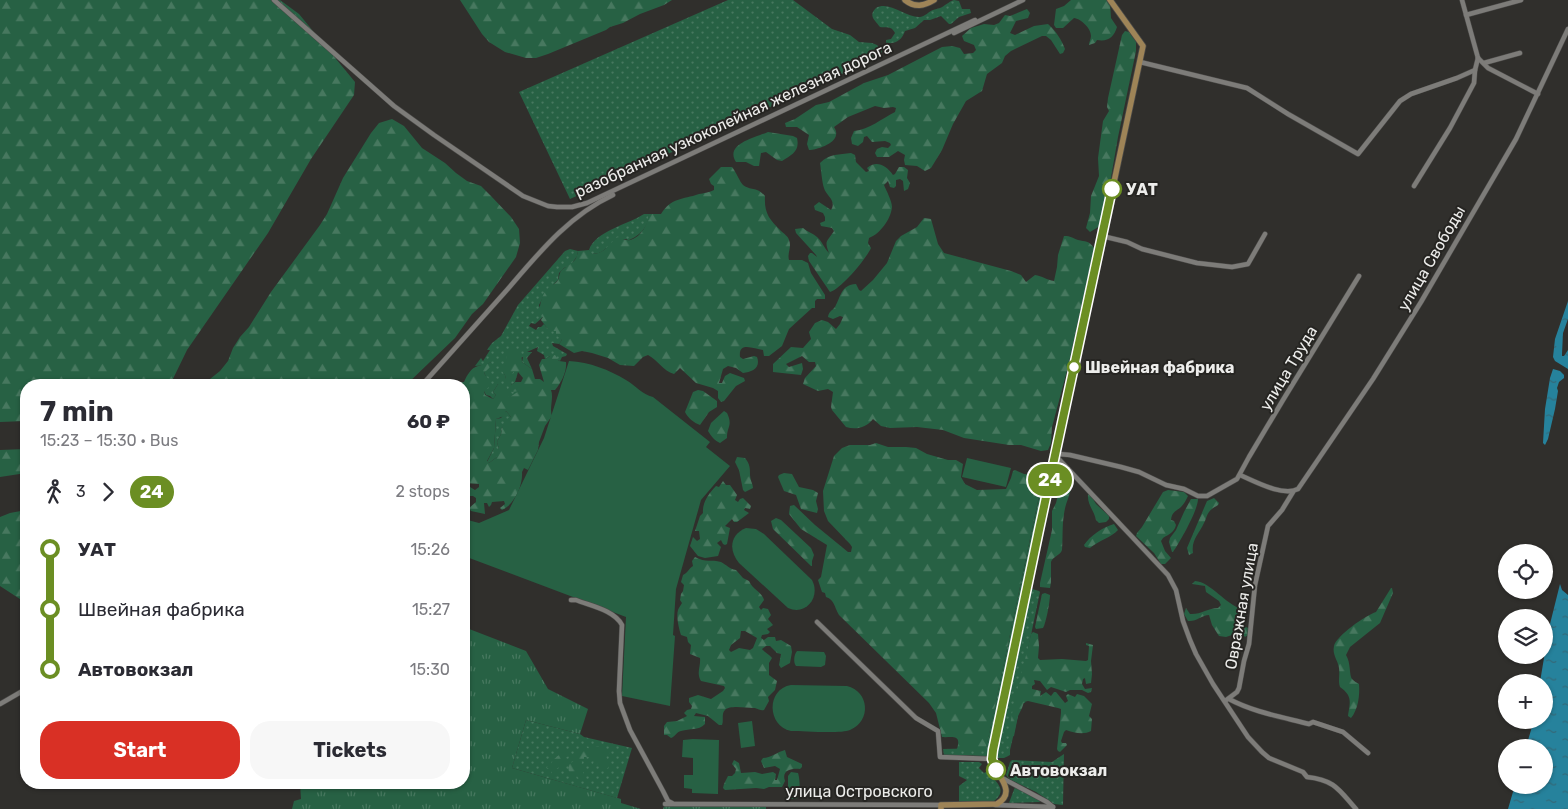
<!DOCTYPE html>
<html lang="en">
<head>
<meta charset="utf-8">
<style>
  body { margin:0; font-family:Rubik,sans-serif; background:#f7f7f7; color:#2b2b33; height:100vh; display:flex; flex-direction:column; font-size:19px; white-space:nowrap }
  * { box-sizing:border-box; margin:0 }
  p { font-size:16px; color:#7c7c81 }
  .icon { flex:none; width:28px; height:28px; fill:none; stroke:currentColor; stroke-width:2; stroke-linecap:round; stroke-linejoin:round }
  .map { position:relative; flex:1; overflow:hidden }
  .side { position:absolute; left:20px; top:379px; width:450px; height:410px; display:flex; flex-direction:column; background:#fff; border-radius:20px; box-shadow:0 1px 4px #0004 }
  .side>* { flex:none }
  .badge { padding:0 10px; border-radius:16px; font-size:18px; line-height:32px }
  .fabs { position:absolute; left:1498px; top:544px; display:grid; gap:10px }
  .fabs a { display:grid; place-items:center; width:55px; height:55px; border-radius:50%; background:#fff; box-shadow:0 1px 4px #0004; font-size:25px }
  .map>.badge { position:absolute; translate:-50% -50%; box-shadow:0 0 0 2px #fff }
  .legs { display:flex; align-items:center; gap:8px; height:55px; padding:0 20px; font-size:16px }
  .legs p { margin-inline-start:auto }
  .head { display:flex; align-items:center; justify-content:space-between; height:85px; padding:0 20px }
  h1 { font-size:28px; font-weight:700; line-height:38px }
  .cta { display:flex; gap:10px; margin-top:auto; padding:10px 20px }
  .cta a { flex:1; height:58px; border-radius:20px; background:#d93025; color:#fff; font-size:20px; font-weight:700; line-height:58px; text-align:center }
  .cta a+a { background:#f7f7f7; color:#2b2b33 }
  ul { padding:0 20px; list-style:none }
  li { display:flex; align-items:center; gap:18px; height:60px; font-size:19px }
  li i { display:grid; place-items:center; width:8px; height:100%; margin:0 6px; background:currentColor }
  li i::after { content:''; width:12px; height:12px; margin:-6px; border:4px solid; border-radius:50%; background:#fff }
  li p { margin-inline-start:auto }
  li:first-child i { background:linear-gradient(#0000 50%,currentColor 0) }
  li:last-child i { background:linear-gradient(currentColor 50%,#0000 0) }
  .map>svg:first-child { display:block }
  .grass { fill:url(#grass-dots) }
  .forest { fill:url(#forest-firs); fill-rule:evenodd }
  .park { fill:url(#park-tufts) }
  .garden { fill:#276144 }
  .water { fill:url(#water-ripples) }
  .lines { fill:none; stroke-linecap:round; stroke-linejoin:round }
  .minor-casing { stroke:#4b4a48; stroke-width:5.5 }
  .major-casing { stroke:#4b4a48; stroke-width:7 }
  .minor { stroke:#7d7c79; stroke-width:4.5 }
  .major { stroke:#9e8457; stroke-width:5.5 }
  .line-1-casing { stroke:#fff; stroke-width:11 }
  .line-1 { stroke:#6b8e23; stroke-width:8 }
  .stop-1-dot { fill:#fff; stroke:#6b8e23; stroke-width:2.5 }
  .labels { text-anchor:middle; stroke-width:4; stroke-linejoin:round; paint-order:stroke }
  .street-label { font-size:16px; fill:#ededeb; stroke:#262522 }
  .stop-label { font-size:16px; font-weight:bold; fill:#ededeb; stroke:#262522; text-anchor:start }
</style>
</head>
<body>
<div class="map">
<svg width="1568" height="809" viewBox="0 0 1568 809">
  <defs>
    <pattern id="grass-dots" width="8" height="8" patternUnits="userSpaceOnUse" patternTransform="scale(1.25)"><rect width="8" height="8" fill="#276144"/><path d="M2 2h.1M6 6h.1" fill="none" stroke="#47785f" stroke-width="1.8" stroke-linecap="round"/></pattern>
    <pattern id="forest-firs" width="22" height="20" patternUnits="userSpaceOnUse" patternTransform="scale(1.25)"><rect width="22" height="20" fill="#276144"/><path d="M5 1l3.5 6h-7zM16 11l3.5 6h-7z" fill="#47785f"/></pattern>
    <pattern id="park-tufts" width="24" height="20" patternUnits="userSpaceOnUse" patternTransform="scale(1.25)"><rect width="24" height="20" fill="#276144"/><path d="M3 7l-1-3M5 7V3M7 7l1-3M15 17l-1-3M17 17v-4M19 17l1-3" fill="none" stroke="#47785f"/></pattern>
    <pattern id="water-ripples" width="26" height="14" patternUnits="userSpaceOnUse" patternTransform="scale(1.25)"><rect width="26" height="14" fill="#26829c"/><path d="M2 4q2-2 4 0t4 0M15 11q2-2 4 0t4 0" fill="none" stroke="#336a7a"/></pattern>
  </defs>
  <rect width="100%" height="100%" fill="#302f2c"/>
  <!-- grass -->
  <g class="grass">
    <polygon points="728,0 793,0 832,29 850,35 859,42 872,43 877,45 882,50 881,56 570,199 519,92"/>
    <path d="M954,0L959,1L962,9H970L971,13L959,17L951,24H949L941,16L930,20H924L915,28L905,31C902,40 896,44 886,43V40L891,39L895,33C891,25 886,28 880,27C875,20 868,16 876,8C889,0 906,18 920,17C926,16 928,12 933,10C935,9 938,9 940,8C945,6 948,2 954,0Z"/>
    <path d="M644,214H648C650,224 641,235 631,239C625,242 631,239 624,239C620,240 616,243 613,244C603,249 603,254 591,254L589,250C595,231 629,224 644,214Z"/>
    <polygon points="570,249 578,251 577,256 571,265 564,268 559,273 558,280 545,293 539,305 543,317 535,324 531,323 529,326 536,330 538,327 541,327 544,324 547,328 556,331 562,340 559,344 552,343 553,346 567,354 566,356 562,357 560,361 550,356 545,359 544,355 537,351 538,347 527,352 532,352 527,358 532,369 522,362 523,357 510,361 502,370 505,375 506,379 513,372 518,372 515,382 511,385 520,391 509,398 498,384 493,392 496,395 493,399 490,396 486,395 484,391 486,376 484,373 491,362 486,365 475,366 481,358 483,361 490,350 487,350 492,343 501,336 518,305 565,251"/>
    <polygon points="506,411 511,417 501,429 502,432 497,442 499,449 497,457 489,463 487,462 494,448 496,419 501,418"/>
    <polygon points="1041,473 1046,479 989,753 986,756 944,755 943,749 986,748 1043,478"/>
    <polygon points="1032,589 1039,591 1040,592 1028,649 1033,650 1035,656 1025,703 1021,703 1010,750 1010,755 1004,758 997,758 995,756 997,746 1031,590"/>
    <polygon points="526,720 580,734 584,737 632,748 617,798 512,768"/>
    <polygon points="1064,754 1063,805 1054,804 1036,792 1011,780 1006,775 1010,762 1012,760 1052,762"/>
    <path d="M959,762H979L982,764L979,768L984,773L986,772C995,780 1009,790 994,801L959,802V786L967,780L959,776Z"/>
    <polygon points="1015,787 1039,800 1040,802 1009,803"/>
  </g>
  <!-- forest -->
  <g class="forest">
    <polygon points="0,0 280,0 299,14 355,82 354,95 311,159 268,233 187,350 170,385 26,385 26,421 0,422"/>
    <polygon points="460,0 672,0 664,5 640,14 623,23 610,27 606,30 548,54 536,58 526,58 505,52 489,42 482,34"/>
    <path d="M1071,0H1107L1110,3L1111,18L1117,27C1114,37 1108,42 1097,40L1095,43L1089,45C1089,42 1091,39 1091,36C1091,28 1081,19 1074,18L1063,28H1056L1054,25L1056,9L1064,6Z"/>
    <path d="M1027,9L1030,13L1028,18L1016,21L1010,33L1015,35L1034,26L1048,24C1056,31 1061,39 1065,49L1063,53L1060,54L1051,40L1046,36H1042L1011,51L1005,56L1002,63L987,74L982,91L966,101L953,124L942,150L931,168L925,171L917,166L905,165L904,160L905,155L898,151L889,157H877L875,153L877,149L882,147L888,148L891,145L890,143L885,141L872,142L867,136L864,137L863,142L858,146L852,144L851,138L854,131C870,129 881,119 895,112L896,108L893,107L884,108L875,106L848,117L834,127C835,129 837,132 836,135C835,144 816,150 809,150L807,144L809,135L797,127H786L785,123L795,119L816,105L829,102L864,83L888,75L942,47L952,46L960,48L964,54L973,53L976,50L974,45L964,41L962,36L971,28L984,24L994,25L999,23L1005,15L1010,16Z"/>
    <polygon points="1125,31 1129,32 1136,42 1136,51 1118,137 1109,189 1100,226 1090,232 1086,228 1090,213 1091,196 1099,176 1098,158 1103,121 1109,111 1107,107 1108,98 1122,35"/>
    <polygon points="392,119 404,126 422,148 445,163 456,173 467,181 481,186 491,196 511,217 519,229 520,243 516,257 483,304 472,314 455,338 406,385 208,385 210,379 220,371 228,361 233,348 240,337 249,327 271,292 320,225 327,214 343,178 371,133 379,123"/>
    <path d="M768,132L793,136L797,138C800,151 792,155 782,161L777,160L766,152L761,153L759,166H754L746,162H736C724,144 757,137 768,132Z"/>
    <path d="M851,153L855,155L856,162L866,172L869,171L867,168C876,160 886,165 893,175L895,174L899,167H904L908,170L907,178L910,183L908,189L904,191L903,181L900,179L896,180V186L894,188L890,187L888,181L884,185C886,190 892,201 892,207C891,219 880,234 869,238L868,243L871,248C866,259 841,289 830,292L809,261L808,256L810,253H812L817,257L816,255L796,233L795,229L803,228C807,232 813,233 817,237C822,241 824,248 829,253C824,240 827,242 834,231L832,228L821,226L820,223L825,221V217L823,213L815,210L814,206L819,202L831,210C837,200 826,196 824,188C822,182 821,169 820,163C830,153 839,155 851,153Z"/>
    <path d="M721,167H732C736,172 740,182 743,185C751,191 756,186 765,196C764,213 769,219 781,231C784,234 788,236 789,240C792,247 787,253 789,260H802L808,263L811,273L825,295V299H817L815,301V308H812L789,329L782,346L769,356H764L763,350C754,349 738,341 740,357L743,359L754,356L757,357C761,368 752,372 743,373L736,368L728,366L723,369L719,383H722L725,376L730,373L744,378L745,381L736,386L724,401L721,402L718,398V391L713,388L696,383L680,368L674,374C663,371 658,360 648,355L643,357L634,366L620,365L608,358L592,353L582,351L574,353L559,344L562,340L556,335V331H551L547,328L541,320L543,317L540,316C539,306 541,295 549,287C552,285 557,283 558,280C560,275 559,272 563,269C571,263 576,263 578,251L589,250L592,254C605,254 608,244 618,237C621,238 626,241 630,240C640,238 649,224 648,214H661C672,197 682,200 699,194C704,193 708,193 714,190V186L711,184L709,179Z"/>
    <path d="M924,218L931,219L938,244L944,253L1011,271L1021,275L1026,282L1035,275C1042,276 1047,280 1054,281L1057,267L1058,255L1064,236C1071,236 1072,238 1078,240C1085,242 1089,240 1094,248L1068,367L1052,427L1051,443L1048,450L1041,451L1021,445H1009L964,438L943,430L917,427L890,428L881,426L873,419C866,428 856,430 846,427L832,410L831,407L833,392L828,389L818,391L803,384L805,378L816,366L815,362H809L802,356L786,364L789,367L802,363L803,369L801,375L773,372V364L791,347L803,348L811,339L809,332L815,323L822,320L828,322L836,329L840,324L843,317L840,316L833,319L828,317C829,311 832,311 835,307C841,296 841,285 856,284L859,290L861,291L873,280L887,263L896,241L901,236L917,227Z"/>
    <path d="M515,350L521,351L522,362L532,369L535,379H540L544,382L539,365L542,359H545L550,356L555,355L559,361L566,362C567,372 561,383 555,390H551C554,398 549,408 552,416L545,426L539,442L538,450L528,470L524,468L522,472C523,485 515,504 502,510L500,508L505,504L504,501L492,502L491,505L489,507L487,503H484L485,514L471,511L469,508L476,502V498L473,496H465L464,494V488L470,487L475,490L479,487V484L464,483V385H454L457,383L464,382C467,375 471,368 478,366C484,364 486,365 491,362V366L484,373C489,381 496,383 484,391L485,395L493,399L496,395L493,392L498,384L506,386L508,391V396L510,397L519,391L512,392L511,385L515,382H521L523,378L518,372H513L511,378L506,380L505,375L501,370L509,361L506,358L509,351ZM506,411L511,417C505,418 505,425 501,429L502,432L497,442L499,449L495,453L497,457L489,463L487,461L494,448L496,419L504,416Z"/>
    <path d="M698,390L703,391L717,401V407L709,412L700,425C694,423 688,418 685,412L693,392Z"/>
    <path d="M724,411L727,413C733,426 727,426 727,438L720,443C715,441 711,436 708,431L711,423Z"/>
    <path d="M876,443L888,447H906L916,448L927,454L948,460H956L963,464L961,477L965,484L977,490L1006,489L1011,478L1013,471L1015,470L1024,474L1041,475L1043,477L986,749H957C962,733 951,738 942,737L936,713L929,703L839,615C834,607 835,600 826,597L825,593L822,592L818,580L821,577L827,545L801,529L789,514L790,506L794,505L815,525L848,552H851L852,547L850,544L828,521L824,511L823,491L834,456L842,448L850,445H870Z"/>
    <polygon points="26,449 26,473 0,477 0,450"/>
    <path d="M737,457L745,458C750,464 750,468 750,475C750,480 753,484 753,488L745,492L743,490L739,470L735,462Z"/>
    <path d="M1065,471L1067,472C1077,488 1066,497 1064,514C1062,526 1063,537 1062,550C1060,556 1053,556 1051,562V582L1050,588L1040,587V583L1052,530V511L1056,503L1060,487L1065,483L1061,478V475Z"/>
    <polygon points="784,473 792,474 799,487 813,490 818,493 816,501 818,509 817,513 801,509 796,495 784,491 778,477 779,475"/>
    <path d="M723,481L726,485H730L737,495L735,500L738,502L740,499L743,498L751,506L750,509L745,508L744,510L749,513L737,522H734L732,519L725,526L730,528L727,544L725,545L723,544L721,540L717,543L721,547L718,556L705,558L698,556L690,546L693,537L697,541L700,539L699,531H695L700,516L703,513C702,503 709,493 716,486L719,487Z"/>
    <path d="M1168,490L1184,492L1188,496C1186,500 1184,504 1181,507C1175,512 1172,512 1171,520L1174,521L1176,525C1174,533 1169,534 1163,538L1161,541L1165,551L1171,558L1165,564H1161L1154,553L1136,536L1137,533L1142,527L1163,492Z"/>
    <path d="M1088,494H1090L1096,504L1109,516V519L1106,522L1099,523L1096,520C1094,510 1087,505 1088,494Z"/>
    <path d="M1214,498L1219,503L1218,505C1215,507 1211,509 1209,512C1206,516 1206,520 1204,523C1199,534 1191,540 1193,553L1189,555L1187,548L1207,501Z"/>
    <path d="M1191,499H1198C1198,510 1180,542 1173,552H1172L1169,542L1170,538L1176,530L1184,512Z"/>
    <polygon points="26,510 26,603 0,586 0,517 10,513"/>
    <polygon points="776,518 781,520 811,548 814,555 812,561 812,566 811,566 773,529 771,521"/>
    <path d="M1114,524L1118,530C1112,537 1098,541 1090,548L1085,547L1084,545C1090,536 1103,527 1114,524Z"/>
    <path d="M695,557C706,563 711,559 721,562C727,565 729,569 736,570L743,578L749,581C752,589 762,592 764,600L759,607L761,610L763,608L768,609L771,615L768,619L773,625L767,629L770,632L768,634L762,635L761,638L764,640L768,637H775L776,641L781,640L791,646L792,652L790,663L781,668L779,665L781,654L777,653L770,646H766L762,649C765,653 769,654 772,658L769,663V675L777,681L775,690L768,697L769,701L764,710C759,711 758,708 753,708C746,708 730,705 725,710C721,714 724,720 722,725H719L708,716L696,713L694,716L705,717V724C698,731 690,728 681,731C676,732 676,736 671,738L667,735H664V726L667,722L677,721L687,716L684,713L687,710L691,709L692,706L689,702V698L698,695L711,699L723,691L725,688L724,686L701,681C696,673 701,666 700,658L690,654L691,645L688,642L687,637L681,635C679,629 676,617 678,610C679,607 681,605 682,603L680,600L681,594L683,591L684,585L681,582L683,575C688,573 689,568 693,566L692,561ZM741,631H745L757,638L753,648L750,650L739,648L731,652L729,650L731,645L740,638Z"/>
    <path d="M1195,581C1211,582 1226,605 1242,609L1247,603L1244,626L1248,628V635L1245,637L1241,632L1226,637L1219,636L1212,625L1209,615C1202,615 1196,622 1188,621L1184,614L1186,608L1190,614C1200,615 1208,608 1218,608L1221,605L1219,601L1206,592L1205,586L1192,584Z"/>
    <path d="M1391,588H1392L1393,593L1380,623L1350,647L1346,655C1351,663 1349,675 1352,679C1354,681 1357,683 1359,684C1360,695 1358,710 1351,718L1348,716C1350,703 1353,696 1340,687C1338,681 1340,675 1339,668C1338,660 1332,655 1334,646C1336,636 1366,615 1376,612Z"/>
    <path d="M1045,593L1050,595C1050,601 1046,623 1043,628L1036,629L1035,627L1042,594Z"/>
    <path d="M1033,632L1038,634L1039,646L1038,658L1040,660L1062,659L1086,661L1088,660L1089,646L1086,645V643L1093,645L1091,661L1092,674L1091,683L1086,684L1085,678L1083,679L1082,684L1085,689L1092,688L1091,692L1088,693L1082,690H1070L1066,692L1051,687L1047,690L1040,681L1034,680L1035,684L1032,686V689L1041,691L1040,696L1046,692L1051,696L1054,692H1056L1065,703L1068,701L1066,696L1068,694L1075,697L1077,694L1084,696L1092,704L1089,716L1092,719L1091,731C1084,735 1074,733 1066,730L1064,732L1061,741L1062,743H1066L1067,745L1060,752L1058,751L1057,749L1061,713V709L1058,708L1028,701L1024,702L1022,708L1018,716L1014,736L1010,737L1009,736C1012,701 1024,668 1031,634Z"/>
    <path d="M586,745L587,748L590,749L598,746L602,750H608L610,753L606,757L609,760L607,764L609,767L604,771L601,766V763L594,765L593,763L596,760L595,757H584V760H581L582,763L578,765L585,770L583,773L584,775L582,777L578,778L576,774L573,776C568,773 568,768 569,764L574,761L573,759L575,754L578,755L580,748L585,751L584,747Z"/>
    <polygon points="563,748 567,752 571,752 570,755 565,758 565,761 567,763 556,769 560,772 556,773 556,777 554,778 551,774 552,773 551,769 547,768 548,764 551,764 553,760 559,755"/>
    <path d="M785,750L787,757L802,764V767L800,769C792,768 781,770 785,781L782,787H769L764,789L756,788L725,790L723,788L724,784L728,776H732L735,773L736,769L732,764L734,760L739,763L741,773L755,772L762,774L773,772L776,774L775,780H777L780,769L775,766L764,768L761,761L763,758C771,758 777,752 785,750Z"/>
  </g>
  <!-- park -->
  <g class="park">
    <polygon points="464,627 526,651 548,689 588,709 580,734 526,720 512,768 621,799 621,803 641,809 292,809 294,801 301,799 300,783 464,782"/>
    <polygon points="665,804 766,805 766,809 663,809"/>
  </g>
  <!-- garden -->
  <g class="garden">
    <path d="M569,361C590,362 609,370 626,380C636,386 642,394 653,397L710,442L706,447L730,466L701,500L676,589L673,635L675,636L670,706L622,696L626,617L464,556V519L479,523L509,510L544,438Z"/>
    <polygon points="967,458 1011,468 1006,487 962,477"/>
    <path d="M746,528L756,529L764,534L812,580C821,597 806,616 788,608L739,563C729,551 729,535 746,528Z"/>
    <path d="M797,651L824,652L826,656L825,665L821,667L796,666C793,663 794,654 797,651Z"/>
    <path d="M791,685L847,686C869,691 872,721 850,730C841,734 803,731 791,731C767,726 766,689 791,685Z"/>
    <polygon points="752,721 755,746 741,748 738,723"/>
    <polygon points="693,739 719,740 718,794 692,793 692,788 692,789 684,788 684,775 693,775 693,758 682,757 683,740"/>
    <path d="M791,772L798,773C800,779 801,795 796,799H791L788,797V776Z"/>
  </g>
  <!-- water -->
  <g class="water">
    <polygon points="1568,301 1568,319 1563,333 1562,354 1562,356 1564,356 1568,350 1568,369 1555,361 1553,357 1555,339"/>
    <polygon points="1553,369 1560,371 1564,375 1564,378 1559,382 1557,388 1558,391 1555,409 1548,439 1545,445 1543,443 1545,409 1550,378"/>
    <polygon points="1560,584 1562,590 1568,595 1568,809 1508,809 1515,785 1544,785 1544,748 1526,747 1534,720 1544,720 1544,682 1540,682 1549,628"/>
  </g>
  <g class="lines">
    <!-- minor casing -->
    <g class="minor-casing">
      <g id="minor">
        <polyline points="274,0 394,106 434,135 523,196 548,206 557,207 572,207 587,203 975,20"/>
        <polyline points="1462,0 1478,58"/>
        <polyline points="1466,15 1521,0"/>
        <polyline points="954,33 1023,0"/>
        <polyline points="1478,58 1488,68 1538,94"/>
        <polyline points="1140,62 1247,88 1288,114 1358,154 1400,101 1411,94 1457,78 1475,70"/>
        <polyline points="1484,63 1520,53"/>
        <polyline points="1414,186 1450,128 1474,83 1475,70 1478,58"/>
        <polyline points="1102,236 1127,242 1142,249 1197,263 1232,267 1248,264 1265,234"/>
        <path d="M422,385C450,354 478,322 506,291C538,254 568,216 613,195"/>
        <path d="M1055,455L1168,575L1176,590L1183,621L1190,640L1196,654L1213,684L1248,737L1262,752L1269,758L1303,772L1307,777C1335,780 1339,790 1356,809"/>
        <polyline points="1055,455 1059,454 1070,455 1121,467 1139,472 1166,485 1184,489 1198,496 1207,496 1237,479 1249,457 1283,400 1359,276"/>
        <path d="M1240,475C1254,481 1283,497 1298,489L1373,379L1421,302L1516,139L1568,29"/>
        <path d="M571,600H576C591,606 614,610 622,625L619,691L620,703L630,730L663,791L668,801L672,803"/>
        <polyline points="817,622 916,718 938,731 940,757 992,759"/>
        <path d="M1229,699C1253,712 1282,717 1309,724L1313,722L1343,732L1368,753"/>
        <polyline points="1225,701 1237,692 1239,688 1244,661 1249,644 1255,585 1268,526 1282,510 1293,492"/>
        <polyline points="0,704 26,689"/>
        <polyline points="1002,778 1047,802 1053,807"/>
        <polyline points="665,804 941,805"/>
        <polyline points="995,805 1053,807"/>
      </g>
    </g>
    <!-- major casing -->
    <g class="major-casing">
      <g id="major">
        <path d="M905,0C915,8 924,6 934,0"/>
        <path d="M941,809V805L997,804C1016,793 1000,778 994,766C992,760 992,756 993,750L1143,46L1110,0"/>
      </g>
    </g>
    <!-- minor -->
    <use href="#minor" class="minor"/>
    <!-- major -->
    <use href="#major" class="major"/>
  </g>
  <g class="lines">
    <!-- line-1 casing -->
    <g class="line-1-casing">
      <polyline id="line-1" points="996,770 992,759 993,750 1039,530 1112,189"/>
    </g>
    <!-- line-1 -->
    <use href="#line-1" class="line-1"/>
  </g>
  <!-- markers -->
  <g class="stop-1-dot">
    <circle cx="1112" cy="189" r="9"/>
    <circle cx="1074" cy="367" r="6"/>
    <circle cx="996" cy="770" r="9"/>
  </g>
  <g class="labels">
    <!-- street labels -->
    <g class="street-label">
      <text transform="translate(733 119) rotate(-25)" y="6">разобранная узкоколейная железная дорога</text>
      <text transform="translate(1431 258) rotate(-60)" y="6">улица Свободы</text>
      <text transform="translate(1288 368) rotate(-59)" y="6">улица Труда</text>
      <text transform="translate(1241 606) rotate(-80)" y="6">Овражная улица</text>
      <text x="859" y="797">улица Островского</text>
    </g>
    <!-- stop labels -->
    <g class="stop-label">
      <text x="1126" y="195">УАТ</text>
      <text x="1085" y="373">Швейная фабрика</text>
      <text x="1010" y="776">Автовокзал</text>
    </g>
  </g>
</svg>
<div class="fabs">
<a><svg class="icon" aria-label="locate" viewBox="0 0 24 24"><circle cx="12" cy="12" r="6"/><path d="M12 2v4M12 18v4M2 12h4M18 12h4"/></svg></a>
<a><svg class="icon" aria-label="layers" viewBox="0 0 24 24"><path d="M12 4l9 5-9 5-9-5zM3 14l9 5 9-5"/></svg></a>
<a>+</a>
<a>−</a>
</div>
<b class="badge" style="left:1050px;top:480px;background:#6b8e23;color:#fff">24</b>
<section class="side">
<div class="head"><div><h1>7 min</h1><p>15:23 – 15:30 · Bus</p></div><b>60 ₽</b></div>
<div class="legs"><svg class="icon" aria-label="walk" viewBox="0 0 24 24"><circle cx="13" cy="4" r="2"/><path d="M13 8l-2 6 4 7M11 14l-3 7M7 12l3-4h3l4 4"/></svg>3<svg class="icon" aria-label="forward" viewBox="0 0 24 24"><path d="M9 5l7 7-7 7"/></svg><b class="badge" style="background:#6b8e23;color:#fff">24</b><p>2 stops</p></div>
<ul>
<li><i style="color:#6b8e23"></i><b>УАТ</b><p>15:26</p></li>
<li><i style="color:#6b8e23"></i><span>Швейная фабрика</span><p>15:27</p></li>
<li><i style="color:#6b8e23"></i><b>Автовокзал</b><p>15:30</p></li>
</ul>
<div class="cta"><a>Start</a><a>Tickets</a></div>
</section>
</div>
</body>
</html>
